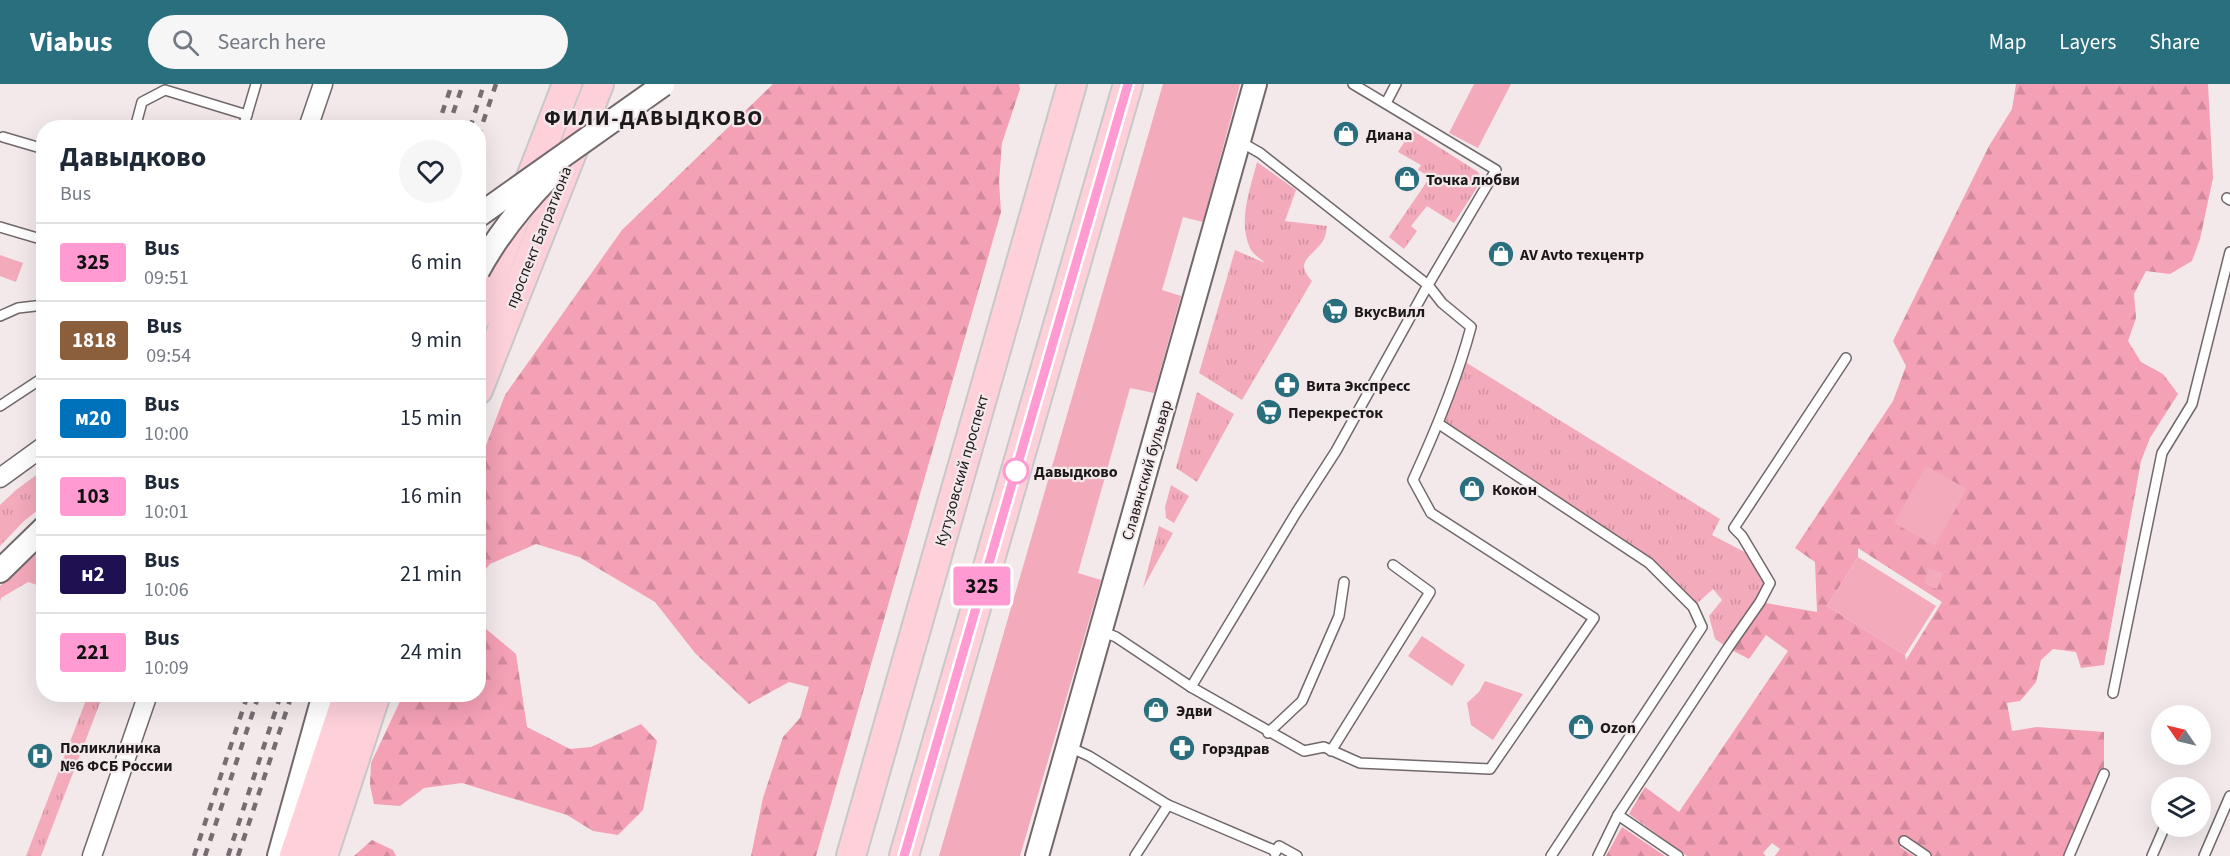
<!DOCTYPE html>
<html lang="en">
<head>
<meta charset="utf-8">
<style>
  body { margin:0; font-family:"Source Sans 3",sans-serif; background:#f6f6f7; color:#1f2937; height:100vh; display:flex; flex-direction:column; font-size:22px; white-space:nowrap }
  * { box-sizing:border-box; margin:0 }
  p { font-size:20px; color:#747a83 }
  .icon { flex:none; width:33px; height:33px; fill:none; stroke:currentColor; stroke-width:2; stroke-linecap:round; stroke-linejoin:round }
  .map { position:relative; flex:1; overflow:hidden }
  .details { position:absolute; left:36px; top:36px; width:450px; height:582px; display:flex; flex-direction:column; background:#fff; border-radius:24px; box-shadow:0 6px 24px #0002 }
  .details>* { flex:none }
  .badge { padding:0 12px; border-radius:4px; font-size:21px; line-height:39px }
  .needle { width:39px; rotate:304deg }
  .fabs { position:absolute; left:2151px; top:621px; display:grid; gap:12px }
  .fabs a { display:grid; place-items:center; width:60px; height:60px; border-radius:50%; background:#fff; box-shadow:0 6px 24px #0002; font-size:30px }
  .map>.badge { position:absolute; translate:-50% -50%; box-shadow:0 0 0 3px #fff }
  .round { display:grid; place-items:center; flex:none; width:63px; height:63px; border-radius:32px; background:#f6f6f7 }
  .summary { display:flex; align-items:center; justify-content:space-between; height:102px; padding:0 24px }
  h1 { font-size:28px; font-weight:700; line-height:45px }
  ul { padding:0; list-style:none }
  li { display:flex; align-items:center; gap:18px; height:78px; padding:0 24px; border-top:2px solid #e0e1e3 }
  li div { flex:1 }
  li b { display:block; font-size:22px }
  li em { font-style:normal }
  li .badge { min-width:66px; font-weight:700; text-align:center }
  header { display:flex; align-items:center; gap:36px; box-sizing:border-box; height:84px; padding:0 30px; background:#296f7d; color:#fff }
  header strong { font-size:28px }
  nav { display:flex; gap:33px; margin-inline-start:auto; font-size:21px }
  .search { width:420px; height:54px; background:#f6f6f7; display:flex; align-items:center; gap:15px; box-sizing:border-box; padding:0 21px; border-radius:33px; color:#747a83; font-size:22px }
  .map>svg:first-child { display:block }
  .grass { fill:url(#grass-tufts) }
  .forest { fill:url(#forest-firs); fill-rule:evenodd }
  .park { fill:#f3aabb }
  .lines { fill:none; stroke-linecap:round; stroke-linejoin:round }
  .service-casing { stroke:#71686a; stroke-width:12 }
  .minor-casing { stroke:#71686a; stroke-width:21 }
  .tertiary-casing { stroke:#71686a; stroke-width:26 }
  .primary-casing { stroke:#c9c8c8; stroke-width:32 }
  .service { stroke:#fff; stroke-width:9 }
  .minor { stroke:#fff; stroke-width:18 }
  .tertiary { stroke:#fff; stroke-width:22 }
  .primary { stroke:#fdd0da; stroke-width:28 }
  .rail { stroke:#756e70; stroke-width:4.5; stroke-dasharray:8 8; stroke-linecap:butt }
  .tertiary-bridge-casing { stroke:#71686a; stroke-width:26; stroke-linecap:butt }
  .tertiary-bridge { stroke:#fff; stroke-width:22 }
  .line-casing { stroke:#fff; stroke-width:14 }
  .line { stroke:#ff9ad2; stroke-width:9 }
  .stop-dot { fill:#fff; stroke:#ff9ad2; stroke-width:3 }
  .labels { text-anchor:middle; stroke-width:4.5; stroke-linejoin:round; paint-order:stroke }
  .poi-label { font-size:16px; font-weight:bold; fill:#1d191a; stroke:#f3e9eb; text-anchor:start }
  .street-label { font-size:16px; fill:#1d191a; stroke:#f3e9eb }
  .stop-label { font-size:16px; font-weight:bold; fill:#1d191a; stroke:#f3e9eb; text-anchor:start }
  .district-label { font-size:22px; font-weight:bold; letter-spacing:1.5px; fill:#1d191a; stroke:#f3e9eb }
</style>
</head>
<body>
<header>
<strong>Viabus</strong>
<div class="search"><svg class="icon" aria-label="search" viewBox="0 0 24 24"><circle cx="10" cy="10" r="6"/><path d="M15 15l6 6"/></svg>Search here</div>
<nav><a>Map</a><a>Layers</a><a>Share</a></nav>
</header>
<div class="map">
<svg width="2230" height="772" viewBox="0 0 2230 772">
  <defs>
    <pattern id="grass-tufts" width="24" height="20" patternUnits="userSpaceOnUse" patternTransform="scale(1.5)"><rect width="24" height="20" fill="#f3aabb"/><path d="M3 7l-1-3M5 7V3M7 7l1-3M15 17l-1-3M17 17v-4M19 17l1-3" fill="none" stroke="#d092a0"/></pattern>
    <pattern id="forest-firs" width="22" height="20" patternUnits="userSpaceOnUse" patternTransform="scale(1.5)"><rect width="22" height="20" fill="#f4a0b5"/><path d="M5 1l3.5 6h-7zM16 11l3.5 6h-7z" fill="#d1899b"/></pattern>
  </defs>
  <rect width="100%" height="100%" fill="#f3e9eb"/>
  <!-- grass -->
  <g class="grass">
    <polygon points="1412,46 1478,88 1482,96 1454,139 1427,122 1411,142 1417,147 1404,165 1389,153 1430,93 1418,86 1421,81 1398,68"/>
    <path d="M1257,78L1296,106L1285,137L1327,142C1326,150 1325,155 1320,161C1309,174 1295,179 1312,197L1242,316L1199,289L1235,166L1265,179C1261,175 1254,171 1251,166C1237,138 1250,106 1257,78Z"/>
    <polygon points="1462,276 1720,435 1712,451 1756,474 1770,499 1728,564 1715,555 1709,532 1722,516 1713,505 1693,523 1649,479 1439,340"/>
    <polygon points="1197,308 1234,330 1197,398 1176,384"/>
    <polygon points="43,386 43,422 24,437 0,462 0,421 16,406"/>
    <polygon points="1171,401 1189,412 1174,439 1166,434 1165,423"/>
    <polygon points="1159,442 1173,449 1143,504"/>
    <polygon points="43,459 43,503 28,498 1,514 0,518 0,502"/>
    <polygon points="88,611 103,611 41,772 26,772"/>
  </g>
  <!-- forest -->
  <g class="forest">
    <polygon points="773,0 1019,0 1020,5 1002,59 999,98 1001,128 816,772 751,772 763,714 783,653 800,634 809,603 789,598 749,620 695,569 655,518 579,473 536,460 490,480 479,493 479,380 505,311 622,146"/>
    <path d="M2016,0H2208L2213,94L2200,155L2192,177L2170,190L2146,187L2134,210L2136,234L2128,257L2141,278L2163,290L2178,310L2150,354L2141,377L2104,581L2081,584L2076,568L2053,565L2041,576L2036,598L2020,617L2007,619L2012,647L2037,643L2104,648V690L2069,772H1932L1913,759L1904,757L1900,763L1914,772H1775L1780,765L1772,759L1763,769L1766,772H1687L1629,730L1645,703L1679,728L1788,567L1766,551L1749,575L1728,564L1760,518L1817,528L1815,478L1795,464L1893,317L1906,282L1893,257L1989,62L2012,25ZM1858,464L1942,518L1906,576L1905,571L1827,522L1858,473Z"/>
    <polygon points="479,539 516,570 527,643 570,665 591,663 641,640 657,657 643,726 618,751 593,747 567,731 462,699 424,704 400,722 374,720 370,701 371,679 403,611 478,610"/>
    <polygon points="1622,743 1665,772 1606,772"/>
    <polygon points="372,756 393,766 396,772 354,772"/>
  </g>
  <!-- park -->
  <g class="park">
    <polygon points="1163,0 1240,0 1203,138 1183,133 1162,206 1181,212 1154,309 1130,304 1078,489 1101,496 1020,772 939,772"/>
    <polygon points="1474,0 1511,0 1478,64 1449,49"/>
    <polygon points="0,171 23,179 16,198 0,192"/>
    <polygon points="1926,382 1967,405 1935,462 1894,439"/>
    <polygon points="1858,473 1936,522 1905,571 1827,522"/>
    <polygon points="1929,484 1943,489 1937,505 1924,500"/>
    <polygon points="1422,552 1465,581 1452,602 1408,572"/>
    <polygon points="1485,597 1523,610 1493,656 1471,641 1467,619 1479,608"/>
  </g>
  <g class="lines">
    <!-- service casing -->
    <g class="service-casing">
      <g id="service">
        <polyline points="1386,19 1396,0"/>
        <polyline points="135,44 142,18 165,6 247,31"/>
        <polyline points="243,44 256,0"/>
        <polyline points="3,53 44,65"/>
        <polyline points="2227,114 2230,116"/>
        <polyline points="0,143 44,156"/>
        <polyline points="0,232 18,224 44,221"/>
        <polyline points="0,322 44,293"/>
        <polyline points="1439,340 1649,479 1693,523 1702,543 1551,772"/>
        <path d="M1101,547L1116,553L1191,603L1304,667L1324,663L1360,679L1490,685L1594,534L1431,429L1413,396C1436,346 1457,296 1471,243L1442,219L1428,201L1496,86L1353,0"/>
        <polyline points="1191,603 1296,429 1336,367 1428,201 1260,69 1239,57"/>
        <polyline points="2113,609 2162,369 2192,320 2230,168"/>
        <polyline points="1268,649 1302,617 1339,532 1344,498"/>
        <polyline points="1067,662 1089,672 1168,721 1276,767"/>
        <polyline points="1331,667 1430,508 1393,481"/>
        <polyline points="1618,731 1678,772"/>
        <polyline points="1904,757 1926,772"/>
        <polyline points="1275,769 1279,762 1297,772"/>
        <polyline points="1135,772 1168,721"/>
        <polyline points="1598,772 1618,731 1728,564 1760,518 1770,499 1742,452 1734,444 1846,274"/>
        <polyline points="2069,772 2104,690"/>
        <polyline points="2152,772 2165,742"/>
        <polyline points="2204,772 2230,712"/>
      </g>
    </g>
    <!-- minor casing -->
    <g class="minor-casing">
      <g id="minor">
        <polyline points="308,44 323,0"/>
        <polyline points="0,394 44,362"/>
        <polyline points="92,772 148,610"/>
      </g>
    </g>
    <!-- tertiary casing -->
    <g class="tertiary-casing">
      <g id="tertiary">
        <polyline points="0,487 44,444"/>
        <polyline points="279,772 324,610"/>
        <polyline points="1037,772 1255,0"/>
      </g>
    </g>
    <!-- primary casing -->
    <g class="primary-casing">
      <g id="primary">
        <polyline points="478,231 567,0"/>
        <polyline points="478,306 599,0"/>
        <polyline points="294,772 348,610"/>
        <polyline points="323,772 376,610"/>
        <polyline points="851,772 1072,0"/>
        <polyline points="904,772 1128,0"/>
      </g>
    </g>
    <!-- service -->
    <use href="#service" class="service"/>
    <!-- minor -->
    <use href="#minor" class="minor"/>
    <!-- tertiary -->
    <use href="#tertiary" class="tertiary"/>
    <!-- primary -->
    <use href="#primary" class="primary"/>
    <!-- rail -->
    <g class="rail">
      <polyline points="437,44 452,0"/>
      <polyline points="448,44 463,0"/>
      <polyline points="470,44 484,0"/>
      <polyline points="478,53 496,0"/>
      <polyline points="194,772 248,610"/>
      <polyline points="205,772 259,610"/>
      <polyline points="228,772 281,610"/>
      <polyline points="238,772 292,610"/>
    </g>
    <!-- tertiary-bridge casing -->
    <g class="tertiary-bridge-casing">
      <g id="tertiary-bridge">
        <polyline points="478,132 663,1"/>
        <path d="M478,187C497,152 521,122 549,93"/>
      </g>
    </g>
    <!-- tertiary-bridge -->
    <use href="#tertiary-bridge" class="tertiary-bridge"/>
  </g>
  <g class="lines">
    <!-- line casing -->
    <g class="line-casing">
      <polyline id="line" points="904,772 1128,0"/>
    </g>
    <!-- line -->
    <use href="#line" class="line"/>
  </g>
  <!-- icons -->
  <defs>
    <g id="shop-disc" transform="scale(1.35)"><circle r="9.5" fill="#296f7d" stroke="#f3e9eb"/><path d="M-5-2.5h2.3a2.7 3.5 0 0 1 5.4 0H5L5.5 6h-11ZM-1.5-2.5h3a1.5 2.3 0 0 0-3 0Z" fill="#fff"/></g>
    <g id="supermarket-disc" transform="scale(1.35)"><circle r="9.5" fill="#296f7d" stroke="#f3e9eb"/><path d="M-6-5.5h2.5l.6 2H6L4.5 2H-2.5L-4.4-4H-6ZM-1.5 3.2a1.3 1.3 0 1 0 .1 0ZM3 3.2a1.3 1.3 0 1 0 .1 0Z" fill="#fff"/></g>
    <g id="pharmacy-disc" transform="scale(1.35)"><circle r="9.5" fill="#296f7d" stroke="#f3e9eb"/><path d="M-2-6h4v4h4v4h-4v4h-4v-4h-4v-4h4Z" fill="#fff"/></g>
    <g id="hospital-disc" transform="scale(1.35)"><circle r="9.5" fill="#296f7d" stroke="#f3e9eb"/><path d="M-5-5h3v3.5h4V-5h3V5h-3V1.5h-4V5h-3Z" fill="#fff"/></g>
  </defs>
  <g fill-rule="evenodd">
    <use href="#shop-disc" x="1346" y="50"/>
    <use href="#shop-disc" x="1407" y="95"/>
    <use href="#shop-disc" x="1501" y="170"/>
    <use href="#supermarket-disc" x="1335" y="227"/>
    <use href="#pharmacy-disc" x="1287" y="301"/>
    <use href="#supermarket-disc" x="1269" y="328"/>
    <use href="#shop-disc" x="1472" y="405"/>
    <use href="#shop-disc" x="1156" y="626"/>
    <use href="#shop-disc" x="1581" y="643"/>
    <use href="#pharmacy-disc" x="1182" y="664"/>
    <use href="#hospital-disc" x="40" y="672"/>
  </g>
  <!-- markers -->
  <circle class="stop-dot" cx="1016" cy="387" r="12"/>
  <g class="labels">
    <!-- poi labels -->
    <g class="poi-label">
      <text x="1366" y="56">Диана</text>
      <text x="1426" y="101">Точка любви</text>
      <text x="1520" y="176">AV Avto техцентр</text>
      <text x="1354" y="233">ВкусВилл</text>
      <text x="1306" y="307">Вита Экспресс</text>
      <text x="1288" y="334">Перекресток</text>
      <text x="1492" y="411">Кокон</text>
      <text x="1176" y="632">Эдви</text>
      <text x="1600" y="649">Ozon</text>
      <text x="60" y="669">Поликлиника<tspan x="60" dy="18">№6 ФСБ России</tspan></text>
      <text x="1202" y="670">Горздрав</text>
    </g>
    <!-- street labels -->
    <g class="street-label">
      <text transform="translate(538 153) rotate(-68)" y="6">проспект Багратиона</text>
      <text transform="translate(961 386) rotate(-74)" y="6">Кутузовский проспект</text>
      <text transform="translate(1146 386) rotate(-74)" y="6">Славянский бульвар</text>
    </g>
    <!-- stop labels -->
    <g class="stop-label">
      <text x="1034" y="393">Давыдково</text>
    </g>
    <!-- district labels -->
    <g class="district-label">
      <text x="654" y="41">ФИЛИ-ДАВЫДКОВО</text>
    </g>
  </g>
</svg>
<div class="fabs">
<a><svg class="needle" viewBox="-14 -14 28 28"><path d="M0-13l5 13h-10z" fill="#e53935"/><path d="M0 13l5-13h-10z" fill="#747a83"/></svg></a>
<a><svg class="icon" aria-label="layers" viewBox="0 0 24 24"><path d="M12 4l9 5-9 5-9-5zM3 14l9 5 9-5"/></svg></a>
</div>
<b class="badge" style="left:982px;top:502px;background:#ff9ad2;color:#111">325</b>
<section class="details">
<div class="summary"><div><h1>Давыдково</h1><p>Bus</p></div><a class="round"><svg class="icon" aria-label="heart" viewBox="0 0 24 24"><path d="M12 20l-8-8c-3-5 5-10 8-4 3-6 11-1 8 4z"/></svg></a></div>
<ul>
<li><span class="badge" style="background:#ff9ad2;color:#111">325</span><div><b>Bus</b><p>09:51</p></div><em>6 min</em></li>
<li><span class="badge" style="background:#8b5e3c;color:#fff">1818</span><div><b>Bus</b><p>09:54</p></div><em>9 min</em></li>
<li><span class="badge" style="background:#0072bc;color:#fff">м20</span><div><b>Bus</b><p>10:00</p></div><em>15 min</em></li>
<li><span class="badge" style="background:#ff9ad2;color:#111">103</span><div><b>Bus</b><p>10:01</p></div><em>16 min</em></li>
<li><span class="badge" style="background:#1f1051;color:#fff">н2</span><div><b>Bus</b><p>10:06</p></div><em>21 min</em></li>
<li><span class="badge" style="background:#ff9ad2;color:#111">221</span><div><b>Bus</b><p>10:09</p></div><em>24 min</em></li>
</ul>
</section>
</div>
</body>
</html>
